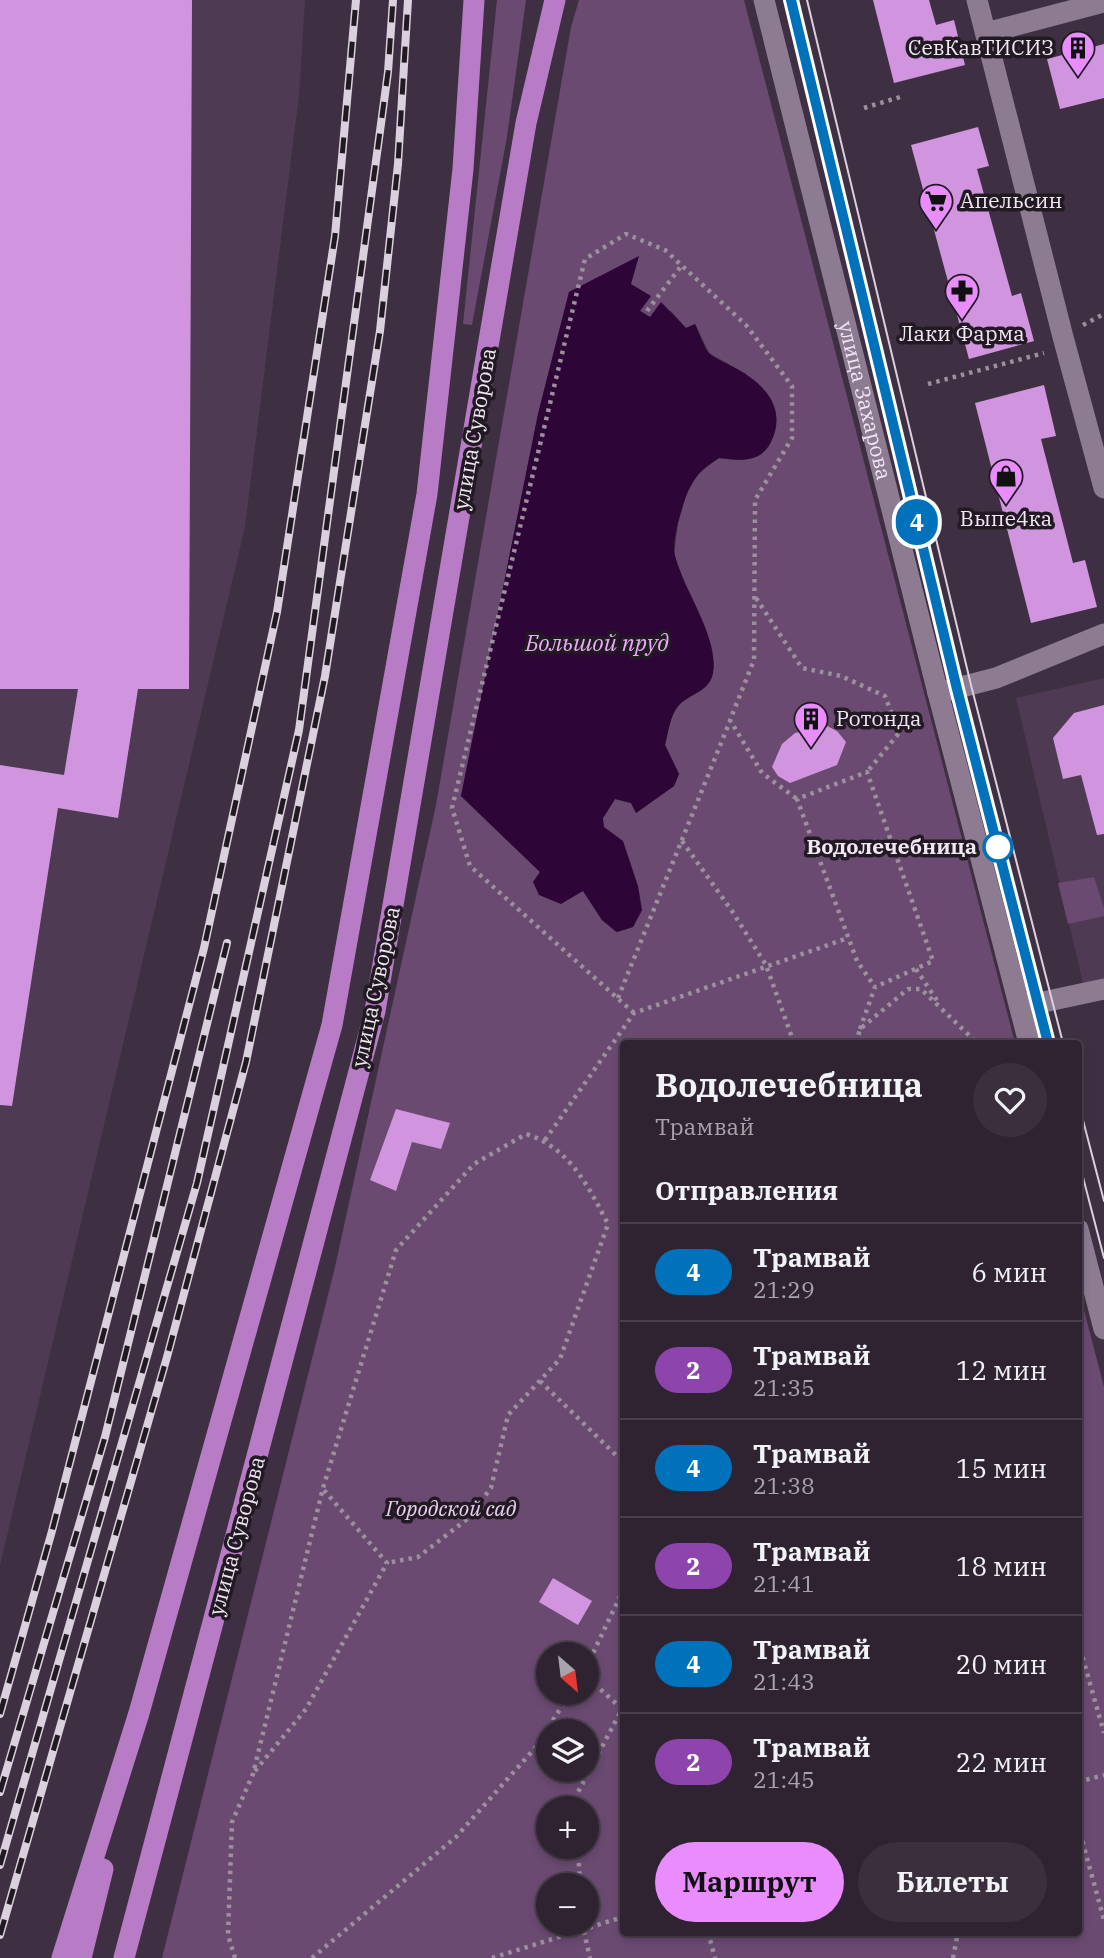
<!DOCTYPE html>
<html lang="ru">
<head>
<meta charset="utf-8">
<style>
  body { margin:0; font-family:"IBM Plex Serif",serif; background:#3b2f3e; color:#f1f3f6; height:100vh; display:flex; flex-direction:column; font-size:26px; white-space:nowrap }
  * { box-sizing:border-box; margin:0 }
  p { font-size:23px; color:#a7a4ac }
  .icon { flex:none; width:38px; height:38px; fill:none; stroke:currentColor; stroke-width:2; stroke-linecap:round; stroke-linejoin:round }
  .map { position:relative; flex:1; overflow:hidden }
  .drawer { position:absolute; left:620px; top:1040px; width:462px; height:896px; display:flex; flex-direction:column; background:#2f2332; border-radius:7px; box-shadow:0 4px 10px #0003,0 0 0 2px #4a404d }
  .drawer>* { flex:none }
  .badge { padding:0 14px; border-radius:23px; font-size:24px; line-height:46px }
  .needle { width:46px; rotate:152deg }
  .fabs { position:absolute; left:536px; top:1642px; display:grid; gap:14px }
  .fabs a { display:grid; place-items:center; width:63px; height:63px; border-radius:50%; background:#2f2332; box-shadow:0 4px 10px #0003,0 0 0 2px #4a404d; font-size:35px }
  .map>.badge { position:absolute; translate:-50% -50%; box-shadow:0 0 0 4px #fff }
  h2 { padding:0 35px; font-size:26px; line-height:63px }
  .round { display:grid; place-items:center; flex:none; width:74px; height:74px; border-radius:37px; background:#3b2f3e }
  .summary { display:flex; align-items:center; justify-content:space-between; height:119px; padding:0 35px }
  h1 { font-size:33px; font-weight:700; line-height:52px }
  .action { display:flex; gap:14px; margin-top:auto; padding:14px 35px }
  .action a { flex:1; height:80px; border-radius:42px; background:#e98dfe; color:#111; font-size:28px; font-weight:700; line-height:80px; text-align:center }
  .action a+a { background:#3b2f3e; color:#f1f3f6 }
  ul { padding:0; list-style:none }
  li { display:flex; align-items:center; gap:21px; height:98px; padding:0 35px; border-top:2px solid #4a404d }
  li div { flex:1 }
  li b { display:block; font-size:26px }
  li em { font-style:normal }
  li .badge { min-width:77px; font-weight:700; text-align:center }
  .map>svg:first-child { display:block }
  .built { fill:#4e3a52 }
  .green { fill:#6a4a71; fill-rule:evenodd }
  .water { fill:#2e0537 }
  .building { fill:#d195df }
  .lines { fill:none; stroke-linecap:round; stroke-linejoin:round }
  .path { stroke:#9c8f9e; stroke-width:4.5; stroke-dasharray:3.5 5; stroke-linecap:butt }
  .minor { stroke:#8d7b91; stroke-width:21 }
  .major { stroke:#b87bc5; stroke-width:21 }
  .tram { stroke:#dbd0dd; stroke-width:2 }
  .rail-casing { stroke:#dbd0dd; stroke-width:8 }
  .rail { stroke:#211a23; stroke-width:5; stroke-dasharray:16; stroke-linecap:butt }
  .line-casing { stroke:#fff; stroke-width:16 }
  .line { stroke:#0072bc; stroke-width:10 }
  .stop-dot { fill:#fff; stroke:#0072bc; stroke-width:3.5 }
  .labels { text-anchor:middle; stroke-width:7; stroke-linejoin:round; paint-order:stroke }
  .poi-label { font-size:21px; fill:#f1e7f3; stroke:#211a23; text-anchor:start }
  .street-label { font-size:21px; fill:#f1e7f3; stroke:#211a23 }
  .stop-label { font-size:21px; font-weight:bold; fill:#f1e7f3; stroke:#211a23; text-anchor:end }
  .park-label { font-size:21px; font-style:italic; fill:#edcef4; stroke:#211a23 }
  .water-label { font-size:23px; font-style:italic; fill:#e8abf5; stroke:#211a23 }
</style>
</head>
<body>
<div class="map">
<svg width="1104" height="1958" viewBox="0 0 1104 1958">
  <rect width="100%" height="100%" fill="#3f2f42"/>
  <!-- built -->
  <g class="built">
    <polygon points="0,0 305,0 299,96 245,527 0,1566"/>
    <polygon points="1104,678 1104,978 1083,983 1016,698"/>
  </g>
  <!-- green -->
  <g class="green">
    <polygon points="497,0 526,0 507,137 472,325 463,324"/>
    <path d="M579,0H744L1015,1043H623V1932H1078V1287L1104,1387V1958H162L335,1267L436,805L571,27ZM638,257L630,284L640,311L650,317L671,311L686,328L695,324L709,353L746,374L769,446C754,463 739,461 719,458L700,471L686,494L678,523L674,554L714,663C712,698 691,687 677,708C670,717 668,734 665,745L679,774L674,786L636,813L631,803L615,799L603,818V827L642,910L633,927L616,932L602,920L583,891L533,882L540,872L461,796L538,414L569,292ZM548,1654H586V1692H548ZM548,1731H586V1769H548ZM548,1808H586V1846H548ZM548,1885H586V1923H548Z"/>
    <polygon points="1094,877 1104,908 1104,916 1068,924 1058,883"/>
  </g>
  <!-- water -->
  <path class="water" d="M639,256L631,284L651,296L640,311L650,317L661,302L686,328L695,324C699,332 703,346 709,353C716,360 729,364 737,369C766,385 787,409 771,442C760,464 739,460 719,458C696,473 690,482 682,509C678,522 672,542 675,556C684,591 719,637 713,673C710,691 690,694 679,705C670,714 668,733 665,745L679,774L674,786L636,813L631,803L615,799L603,818L604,827L623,841L638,886L642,910L633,927L617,932L602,920L583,891L561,904L539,895L533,882L540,872L461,796L538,414L569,292Z"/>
  <!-- building -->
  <g class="building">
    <polygon points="0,0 192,0 189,689 138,689 118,818 58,808 12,1106 0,1105 0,765 64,775 78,689 0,689"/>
    <polygon points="873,0 929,0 936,25 954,20 965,65 894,83"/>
    <polygon points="1104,44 1104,98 1060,109 1047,59"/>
    <polygon points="978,127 989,166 977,169 1012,296 1021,293 1034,341 969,359 911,145"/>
    <polygon points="1044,385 1056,436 1041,439 1073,563 1085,560 1097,607 1031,623 975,403"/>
    <polygon points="1104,705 1104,834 1097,835 1081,775 1063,779 1053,738 1074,713"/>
    <polygon points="827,726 837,731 846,742 837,765 790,783 778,776 772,767 782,744 795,733"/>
    <polygon points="396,1109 450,1123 441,1149 412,1142 396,1191 370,1180"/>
    <polygon points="553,1578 592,1601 578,1625 539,1602"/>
  </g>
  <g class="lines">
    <!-- path -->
    <g class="path">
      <polyline points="864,108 900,97"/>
      <polyline points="647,311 682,265"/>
      <polyline points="1083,325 1104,314"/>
      <polyline points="928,384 1044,353"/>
      <polyline points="756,598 802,668 841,676 885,696 899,733 867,772"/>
      <polyline points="682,841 732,911 766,965 794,1043"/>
      <polyline points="916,969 938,1002"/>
      <polyline points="618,998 730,721"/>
      <polyline points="634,1013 470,866 452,808 585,259 626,234 665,250 746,325 792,386 792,438 755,500 754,660 730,720 762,773 797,799"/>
      <polyline points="860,1029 875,987 933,961 867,772 797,799 857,961 875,987"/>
      <polyline points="856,1043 860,1029 908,989 921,989 977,1043"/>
      <polyline points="545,1140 634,1013 848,938"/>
      <polyline points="540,1381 623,1462"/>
      <polyline points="1078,1641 1104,1733"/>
      <polyline points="586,1668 623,1590"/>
      <polyline points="255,1771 306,1709 387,1563 323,1489"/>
      <polyline points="1078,1782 1104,1775"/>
      <polyline points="577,1808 576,1796 622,1709 586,1676"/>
      <polyline points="1078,1825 1104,1920"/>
      <polyline points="578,1846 580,1885"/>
      <polyline points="582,1923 590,1958"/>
      <polyline points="708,1932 715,1958"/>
      <path d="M235,1958L228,1935L232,1822L253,1774L323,1488L396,1250L474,1164L526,1134C570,1148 588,1186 608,1224L560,1359L508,1415L491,1488L466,1520L418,1557L387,1563"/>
      <polyline points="312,1958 456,1837 535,1748 571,1692"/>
      <polyline points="492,1958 623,1917"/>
      <polyline points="953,1958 958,1932"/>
    </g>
    <!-- minor -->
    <g class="minor">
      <path id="s1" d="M764,0L938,693L1029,1043"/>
      <polyline points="977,0 1063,337 1104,488"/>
      <polyline points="986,33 1104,2"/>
      <polyline points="938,693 996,678 1104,634"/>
      <polyline points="1020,1007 1104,989"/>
      <polyline points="1078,1229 1104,1329"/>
    </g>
    <!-- major -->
    <g class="major">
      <polyline points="62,1958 139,1713 332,1025 427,494 463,169 474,0"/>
      <polyline points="81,1958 103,1869"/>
      <polyline points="124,1958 375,1011 526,123 555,0"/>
    </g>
    <!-- tram -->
    <g class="tram">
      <polyline points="791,0 957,689 1048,1043"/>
      <polyline points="807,0 971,685 1063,1043"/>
      <polyline points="1078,1101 1104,1201"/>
      <polyline points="1078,1158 1104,1258"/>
    </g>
    <!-- rail casing -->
    <g class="rail-casing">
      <g id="rail">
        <polyline points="0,1714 52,1531 204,948 277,612 335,236 356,0"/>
        <polyline points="0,1792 105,1437 227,943"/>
        <polyline points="0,1865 197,1183 299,730 388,72 393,0"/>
        <polyline points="0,1935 167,1357 246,1062 325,676 380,331 398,164 408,0"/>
      </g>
    </g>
    <!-- rail -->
    <use href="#rail" class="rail"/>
  </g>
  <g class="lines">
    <!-- line casing -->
    <g class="line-casing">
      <polyline id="line" points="791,0 957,689 1048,1043"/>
    </g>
    <!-- line -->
    <use href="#line" class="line"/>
  </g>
  <!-- icons -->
  <defs>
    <g id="building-pin" transform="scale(1.75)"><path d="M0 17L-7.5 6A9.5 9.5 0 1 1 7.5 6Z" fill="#e98dfe" stroke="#211a23"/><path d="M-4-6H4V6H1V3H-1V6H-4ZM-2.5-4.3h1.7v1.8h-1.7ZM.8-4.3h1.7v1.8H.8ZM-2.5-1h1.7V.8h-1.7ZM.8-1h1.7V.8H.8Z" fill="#111"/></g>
    <g id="supermarket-pin" transform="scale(1.75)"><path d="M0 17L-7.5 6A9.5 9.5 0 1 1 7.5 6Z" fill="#e98dfe" stroke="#211a23"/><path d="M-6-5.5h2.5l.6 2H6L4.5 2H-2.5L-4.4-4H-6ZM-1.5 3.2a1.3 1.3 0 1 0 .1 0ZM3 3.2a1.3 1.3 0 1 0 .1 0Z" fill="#111"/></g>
    <g id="pharmacy-pin" transform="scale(1.75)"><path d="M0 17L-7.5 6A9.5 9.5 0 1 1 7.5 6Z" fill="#e98dfe" stroke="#211a23"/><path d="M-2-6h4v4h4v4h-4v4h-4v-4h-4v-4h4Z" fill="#111"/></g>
    <g id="shop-pin" transform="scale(1.75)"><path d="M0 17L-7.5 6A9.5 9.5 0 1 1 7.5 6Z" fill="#e98dfe" stroke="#211a23"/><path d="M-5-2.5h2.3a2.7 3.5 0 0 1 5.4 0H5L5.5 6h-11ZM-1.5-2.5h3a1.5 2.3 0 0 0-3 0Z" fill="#111"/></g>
  </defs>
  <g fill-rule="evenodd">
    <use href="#building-pin" x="1078" y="48"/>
    <use href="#supermarket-pin" x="936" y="201"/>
    <use href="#pharmacy-pin" x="962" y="291"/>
    <use href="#shop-pin" x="1006" y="476"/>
    <use href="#building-pin" x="811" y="719"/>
  </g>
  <!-- markers -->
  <circle class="stop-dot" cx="998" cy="847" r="14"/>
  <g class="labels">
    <!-- poi labels -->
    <g class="poi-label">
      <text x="1054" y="55" text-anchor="end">СевКавТИСИЗ</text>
      <text x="960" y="208">Апельсин</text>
      <text x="962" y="341" text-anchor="middle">Лаки Фарма</text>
      <text x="1006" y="526" text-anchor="middle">Выпе4ка</text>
      <text x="836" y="726">Ротонда</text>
    </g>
    <!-- street labels -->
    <g class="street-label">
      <text dy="7" stroke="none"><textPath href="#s1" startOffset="413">улица Захарова</textPath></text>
      <text transform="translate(475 429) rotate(-80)" y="7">улица Суворова</text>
      <text transform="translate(376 987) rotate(-78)" y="7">улица Суворова</text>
      <text transform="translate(237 1536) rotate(-75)" y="7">улица Суворова</text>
    </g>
    <!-- stop labels -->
    <g class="stop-label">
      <text x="977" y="854">Водолечебница</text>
    </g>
    <!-- park labels -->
    <g class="park-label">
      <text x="451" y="1516">Городской сад</text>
    </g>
    <!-- water labels -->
    <g class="water-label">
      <text x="597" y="651">Большой пруд</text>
    </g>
  </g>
</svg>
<div class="fabs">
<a><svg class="needle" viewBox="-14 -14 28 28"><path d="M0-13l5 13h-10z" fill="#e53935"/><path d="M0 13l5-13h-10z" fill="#a7a4ac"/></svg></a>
<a><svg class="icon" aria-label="layers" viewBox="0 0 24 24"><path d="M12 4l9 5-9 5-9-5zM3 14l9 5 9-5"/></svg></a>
<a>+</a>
<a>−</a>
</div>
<b class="badge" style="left:917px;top:522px;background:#0072bc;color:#fff">4</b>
<section class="drawer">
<div class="summary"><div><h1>Водолечебница</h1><p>Трамвай</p></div><a class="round"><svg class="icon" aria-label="heart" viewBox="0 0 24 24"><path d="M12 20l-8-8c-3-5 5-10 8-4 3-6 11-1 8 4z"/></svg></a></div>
<h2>Отправления</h2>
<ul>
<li><span class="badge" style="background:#0072bc;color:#fff">4</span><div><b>Трамвай</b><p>21:29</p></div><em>6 мин</em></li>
<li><span class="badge" style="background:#8e44ad;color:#fff">2</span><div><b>Трамвай</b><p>21:35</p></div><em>12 мин</em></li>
<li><span class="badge" style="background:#0072bc;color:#fff">4</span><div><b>Трамвай</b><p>21:38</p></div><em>15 мин</em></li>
<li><span class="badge" style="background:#8e44ad;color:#fff">2</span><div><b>Трамвай</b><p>21:41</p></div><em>18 мин</em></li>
<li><span class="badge" style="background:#0072bc;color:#fff">4</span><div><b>Трамвай</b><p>21:43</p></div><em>20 мин</em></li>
<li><span class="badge" style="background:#8e44ad;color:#fff">2</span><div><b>Трамвай</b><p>21:45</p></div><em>22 мин</em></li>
</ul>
<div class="action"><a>Маршрут</a><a>Билеты</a></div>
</section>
</div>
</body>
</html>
